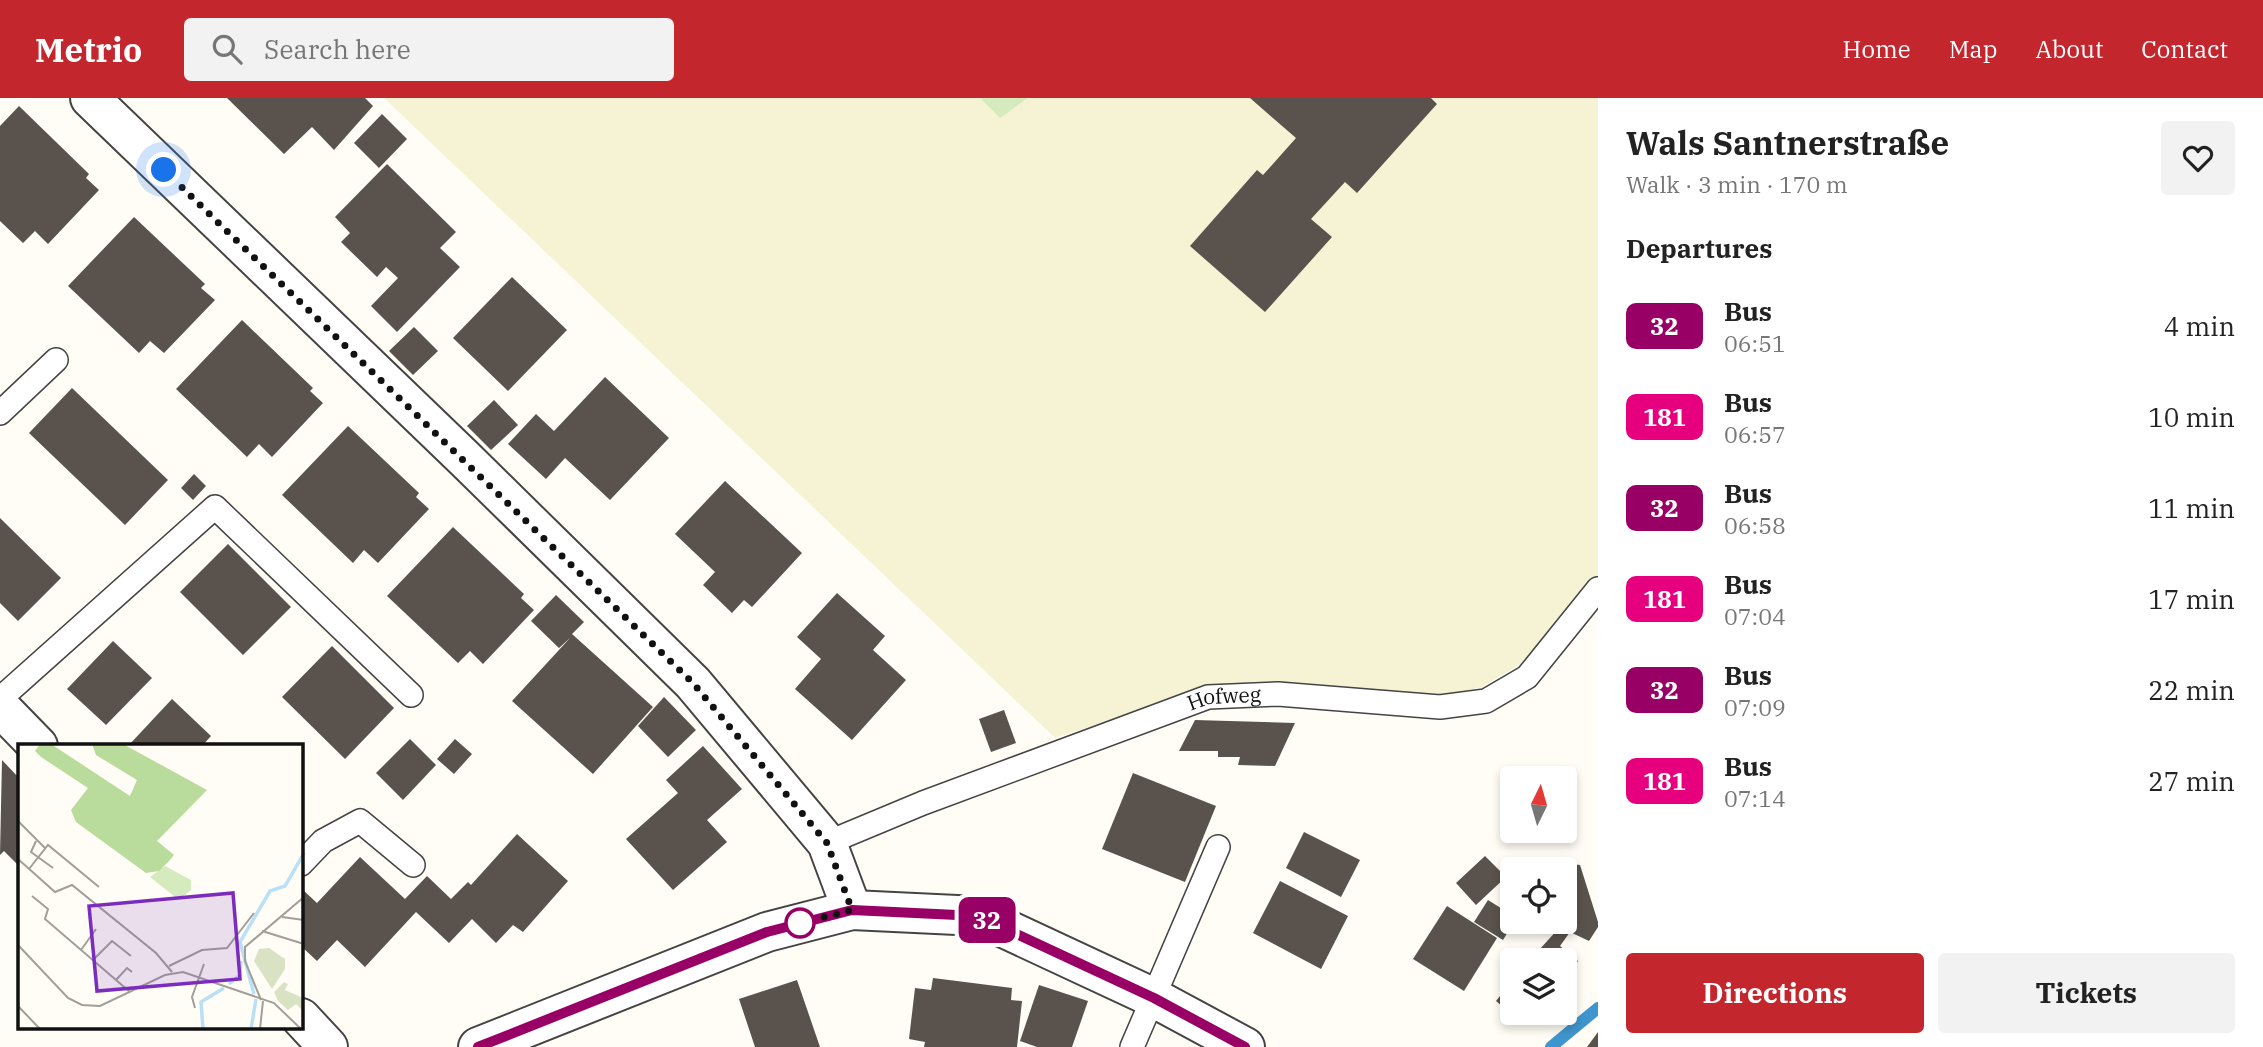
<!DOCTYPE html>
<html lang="en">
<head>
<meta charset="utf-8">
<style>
  body { margin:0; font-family:"IBM Plex Serif",serif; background:#f2f2f2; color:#222; height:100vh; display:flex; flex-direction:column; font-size:26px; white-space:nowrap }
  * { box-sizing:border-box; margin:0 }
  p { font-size:23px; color:#767676 }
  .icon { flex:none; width:38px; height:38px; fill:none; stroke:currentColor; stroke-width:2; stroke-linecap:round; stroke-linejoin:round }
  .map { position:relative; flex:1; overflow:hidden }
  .details { display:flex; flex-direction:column; background:#fff; width:665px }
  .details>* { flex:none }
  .badge { padding:0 14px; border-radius:10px; font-size:24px; line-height:46px }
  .needle { width:46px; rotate:5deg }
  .controls { position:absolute; left:1500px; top:668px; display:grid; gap:14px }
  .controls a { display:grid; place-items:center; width:77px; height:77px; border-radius:7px; background:#fff; box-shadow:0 4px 10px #0003; font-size:35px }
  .you { position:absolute; width:35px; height:35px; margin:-18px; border:5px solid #fff; border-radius:50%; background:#1a73e8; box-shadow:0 0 0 10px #1a73e833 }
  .map>.badge { position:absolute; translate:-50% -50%; box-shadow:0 0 0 4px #fff }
  h2 { padding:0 28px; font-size:26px; line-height:63px }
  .round { display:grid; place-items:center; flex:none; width:74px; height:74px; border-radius:7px; background:#f2f2f2 }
  .summary { display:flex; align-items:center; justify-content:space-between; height:119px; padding:0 28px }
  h1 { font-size:33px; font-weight:700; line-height:52px }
  .cta { display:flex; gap:14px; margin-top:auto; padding:14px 28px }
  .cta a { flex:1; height:80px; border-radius:7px; background:#c4262e; color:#fff; font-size:28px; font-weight:700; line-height:80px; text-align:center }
  .cta a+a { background:#f2f2f2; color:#222 }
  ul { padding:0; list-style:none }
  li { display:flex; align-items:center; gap:21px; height:91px; padding:0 28px }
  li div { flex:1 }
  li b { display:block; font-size:26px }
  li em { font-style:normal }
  li .badge { min-width:77px; font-weight:700; text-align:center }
  header { display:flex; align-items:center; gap:42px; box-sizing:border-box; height:98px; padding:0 35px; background:#c4262e; color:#fff }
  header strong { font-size:33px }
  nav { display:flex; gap:38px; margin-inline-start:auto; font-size:24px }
  .search { width:490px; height:63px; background:#f2f2f2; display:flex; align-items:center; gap:18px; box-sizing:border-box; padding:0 24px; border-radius:7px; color:#767676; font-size:26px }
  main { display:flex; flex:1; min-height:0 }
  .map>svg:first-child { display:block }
  .farmland { fill:#f6f3d4 }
  .green { fill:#d5ebbd }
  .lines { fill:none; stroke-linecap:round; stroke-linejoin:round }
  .stream { stroke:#3f96cf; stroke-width:12 }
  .building { fill:#5a524d }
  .service-casing { stroke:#444; stroke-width:26 }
  .minor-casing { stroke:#444; stroke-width:42 }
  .tertiary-casing { stroke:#444; stroke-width:42 }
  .service { stroke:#fff; stroke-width:23 }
  .minor { stroke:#fff; stroke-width:38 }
  .tertiary { stroke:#fff; stroke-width:38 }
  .line-casing { stroke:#fff; stroke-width:16 }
  .line { stroke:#906; stroke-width:10 }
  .walk { stroke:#111; stroke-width:7; stroke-dasharray:0 12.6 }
  .stop-dot { fill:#fff; stroke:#906; stroke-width:3.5 }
  .labels { text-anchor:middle; stroke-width:7; stroke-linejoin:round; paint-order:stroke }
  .street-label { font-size:21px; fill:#111; stroke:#fff }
  .inset-river { fill:none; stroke:#b9e0f7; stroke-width:3.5 }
  .inset-road { fill:none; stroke:#a09f9a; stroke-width:2 }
  .view { fill:#7b2cbf; fill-opacity:0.15; stroke:#7b2cbf; stroke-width:3.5 }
  .inset-edge { fill:none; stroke:#111; stroke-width:3.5 }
</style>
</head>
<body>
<header>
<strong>Metrio</strong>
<div class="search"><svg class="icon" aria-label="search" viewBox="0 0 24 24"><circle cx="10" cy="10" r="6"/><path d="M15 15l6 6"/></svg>Search here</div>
<nav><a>Home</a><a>Map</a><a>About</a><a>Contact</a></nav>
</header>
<main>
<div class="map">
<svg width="1598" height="949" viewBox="0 0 1598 949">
  <rect width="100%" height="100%" fill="#fffdf5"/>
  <!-- farmland -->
  <polygon class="farmland" points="384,0 980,0 1000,19 1028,0 1598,0 1598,509 1577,533 1482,589 1438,599 1214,589 1055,640"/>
  <!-- green -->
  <polygon class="green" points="980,0 1028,0 1000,20"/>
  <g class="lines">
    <!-- stream -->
    <polyline class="stream" points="1551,949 1598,910"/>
  </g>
  <!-- building -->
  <g class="building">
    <polygon points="227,0 365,0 373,8 334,52 312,29 284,56"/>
    <polygon points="1250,0 1431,0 1437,6 1357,95 1345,84 1311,121 1332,139 1265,214 1190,148 1257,72 1263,77 1296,40"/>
    <polygon points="19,8 89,76 86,80 99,92 48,146 35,133 23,145 0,123 0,28"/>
    <polygon points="382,16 407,41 379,70 354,45"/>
    <polygon points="387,66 456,134 440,150 460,169 397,234 371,208 398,180 386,169 377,179 341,144 350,135 335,119"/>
    <polygon points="134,119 205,186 201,190 215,202 164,255 150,243 139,255 68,188"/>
    <polygon points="512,179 567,232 508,293 453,240"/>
    <polygon points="242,222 313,290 310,293 323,305 272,359 259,346 247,359 176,291"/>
    <polygon points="414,229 438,253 413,277 389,253"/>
    <polygon points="605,279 669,340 610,402 565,360 546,381 508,346 536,316 554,333"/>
    <polygon points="72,290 168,382 125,427 29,335"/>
    <polygon points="494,302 518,327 491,352 467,328"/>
    <polygon points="348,328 419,395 416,399 429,411 378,465 364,452 353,465 282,397"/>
    <polygon points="194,376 206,388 193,402 181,390"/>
    <polygon points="725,383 802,455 752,509 744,502 732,515 703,487 715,474 675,436"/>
    <polygon points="0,420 61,480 18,523 0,505"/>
    <polygon points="453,429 524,496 521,500 534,512 483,566 470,553 458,565 387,498"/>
    <polygon points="228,446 291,509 243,557 180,494"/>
    <polygon points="837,495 885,538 873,552 906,582 852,642 795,591 821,561 797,539"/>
    <polygon points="556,497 584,524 572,536 653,609 593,676 512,603 570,540 559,550 531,523"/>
    <polygon points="113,543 152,580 106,627 67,591"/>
    <polygon points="332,548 394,610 345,661 282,599"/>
    <polygon points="664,599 696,632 668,659 638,628"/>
    <polygon points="172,601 211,638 202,648 128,648"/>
    <polygon points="1004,612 1016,645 991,654 979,621"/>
    <polygon points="1195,622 1295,625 1275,668 1238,667 1240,659 1218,659 1218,653 1179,653"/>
    <polygon points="410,641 436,667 403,702 376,675"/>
    <polygon points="455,641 472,656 454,676 437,661"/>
    <polygon points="703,648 742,691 707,722 727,744 673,792 626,741 678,695 666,682"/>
    <polygon points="2,662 19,680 19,768 4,753 0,757"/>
    <polygon points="1133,675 1216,708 1185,784 1102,751"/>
    <polygon points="1304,734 1360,762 1341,799 1286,770"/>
    <polygon points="517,736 568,783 523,834 513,827 496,845 472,821 449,845 416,814 365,869 337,842 317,863 301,848 301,794 303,792 317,805 360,759 405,801 427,778 451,801 468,784 471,787"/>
    <polygon points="1485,758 1506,779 1476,807 1456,785"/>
    <polygon points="1547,763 1580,767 1598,824 1598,829 1589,843 1570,834 1560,848 1578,863 1564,879 1564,863 1529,863 1559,830 1554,824 1564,824 1564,772 1547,772"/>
    <polygon points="1280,783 1348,818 1321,871 1253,835"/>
    <polygon points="1488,802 1512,817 1514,824 1503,842 1474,824"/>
    <polygon points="1447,808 1497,840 1464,893 1413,861"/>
    <polygon points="933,880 1012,890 1011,902 1022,903 1017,949 924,949 925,944 909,941 915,890 931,892"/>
    <polygon points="797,882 820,949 755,949 739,901"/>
    <polygon points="1512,883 1512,915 1534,915 1524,927 1496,903"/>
    <polygon points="1039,887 1088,903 1072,949 1037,949 1020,943"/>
    <polygon points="1598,934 1598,949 1587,949"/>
  </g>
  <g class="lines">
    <!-- service casing -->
    <g class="service-casing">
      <g id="service">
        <polyline points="0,315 56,262"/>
        <polyline points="0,601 215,409 411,597"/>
        <path id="s1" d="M827,745L923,705L1208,599L1278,596L1440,609L1486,603L1527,579L1598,491"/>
        <polyline points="301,766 323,743 360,723 413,767"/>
        <polyline points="1132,949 1218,749"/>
      </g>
    </g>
    <!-- minor casing -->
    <g class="minor-casing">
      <g id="minor">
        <polyline points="90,0 464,360 693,585 827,745 852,812"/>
        <polyline points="0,609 38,648"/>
        <polyline points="301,920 328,949"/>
      </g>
    </g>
    <!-- tertiary casing -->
    <g class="tertiary-casing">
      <polyline id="tertiary" points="478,949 767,834 852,812 978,818 1154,900 1245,949"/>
    </g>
    <!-- service -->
    <use href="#service" class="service"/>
    <!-- minor -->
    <use href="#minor" class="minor"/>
    <!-- tertiary -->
    <use href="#tertiary" class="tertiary"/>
  </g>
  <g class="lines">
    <!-- line casing -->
    <g class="line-casing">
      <polyline id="line" points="478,949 767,834 852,812 978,818 1154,900 1245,949"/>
    </g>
    <!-- line -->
    <use href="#line" class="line"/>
    <!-- walk -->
    <polyline class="walk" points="164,72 693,585 827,745 852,812 800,825"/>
  </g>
  <!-- markers -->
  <circle class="stop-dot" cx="800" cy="825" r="14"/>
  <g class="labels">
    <!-- street labels -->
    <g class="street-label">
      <text dy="7" stroke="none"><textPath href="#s1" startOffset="424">Hofweg</textPath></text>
    </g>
  </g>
  <!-- overview -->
  <g transform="translate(18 646)">
    <rect width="285" height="285" fill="#fffdf5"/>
    <path d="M147,122L173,136V146L161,156L132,133Z" fill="#d5ebbd"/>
    <path d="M22,0H33L112,52L119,36L78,11L74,0H105L189,46L139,97L156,111L152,116L141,127L128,129L58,78L53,66L70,44L23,13L17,7Z" fill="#b9dc9c"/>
    <path d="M251,204L267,215V225L254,245L236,217L241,205ZM266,238L270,240L267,246L285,254V267L278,260L270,266L260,257L256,248Z" fill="#d9e3c4"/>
    <path class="inset-river" d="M211,240L222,231L223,217M236,250L222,198L252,147L267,142L286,109M185,285L183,258L206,244M233,285L238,255"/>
    <path class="inset-road" d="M0,77L27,104M18,97L13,108L35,124M0,115L37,148L54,141L138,209L154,228M11,125L30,101L81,143M14,152L30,165L27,175L112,248M264,173L286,176M244,187L286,200M0,201L50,254L64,261L82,262L147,231L165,228L256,259L283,285M63,206L78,185M75,216L94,197L113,212M151,222L184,206L209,204L236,169M98,236L109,224L114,228M243,256L227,217V203L286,153M0,262L22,285M177,264L174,253L186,220M242,285L245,257"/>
    <path class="view" d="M215,149L222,235L79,247L71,162Z"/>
    <rect width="285" height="285" class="inset-edge"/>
  </g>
</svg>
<div class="controls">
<a><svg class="needle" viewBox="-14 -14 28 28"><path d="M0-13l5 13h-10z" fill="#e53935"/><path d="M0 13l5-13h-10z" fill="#767676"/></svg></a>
<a><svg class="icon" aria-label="locate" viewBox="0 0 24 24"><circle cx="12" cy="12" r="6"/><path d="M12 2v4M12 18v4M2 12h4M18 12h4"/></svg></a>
<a><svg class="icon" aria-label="layers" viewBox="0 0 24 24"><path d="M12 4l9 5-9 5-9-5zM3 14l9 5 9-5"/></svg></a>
</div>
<div class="you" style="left:164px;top:72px"></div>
<b class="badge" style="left:987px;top:822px;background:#906;color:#fff">32</b>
</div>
<section class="details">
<div class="summary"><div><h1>Wals Santnerstraße</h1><p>Walk · 3 min · 170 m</p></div><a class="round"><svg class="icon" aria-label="heart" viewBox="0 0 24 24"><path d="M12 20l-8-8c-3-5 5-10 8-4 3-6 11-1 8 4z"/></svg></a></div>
<h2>Departures</h2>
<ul>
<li><span class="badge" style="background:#906;color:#fff">32</span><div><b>Bus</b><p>06:51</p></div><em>4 min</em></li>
<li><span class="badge" style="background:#e6007e;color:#fff">181</span><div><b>Bus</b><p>06:57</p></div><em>10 min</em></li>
<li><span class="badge" style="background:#906;color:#fff">32</span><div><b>Bus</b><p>06:58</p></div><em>11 min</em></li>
<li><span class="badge" style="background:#e6007e;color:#fff">181</span><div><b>Bus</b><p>07:04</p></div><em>17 min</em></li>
<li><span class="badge" style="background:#906;color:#fff">32</span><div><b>Bus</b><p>07:09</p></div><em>22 min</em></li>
<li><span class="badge" style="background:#e6007e;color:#fff">181</span><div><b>Bus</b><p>07:14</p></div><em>27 min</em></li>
</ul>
<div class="cta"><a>Directions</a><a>Tickets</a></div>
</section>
</main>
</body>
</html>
